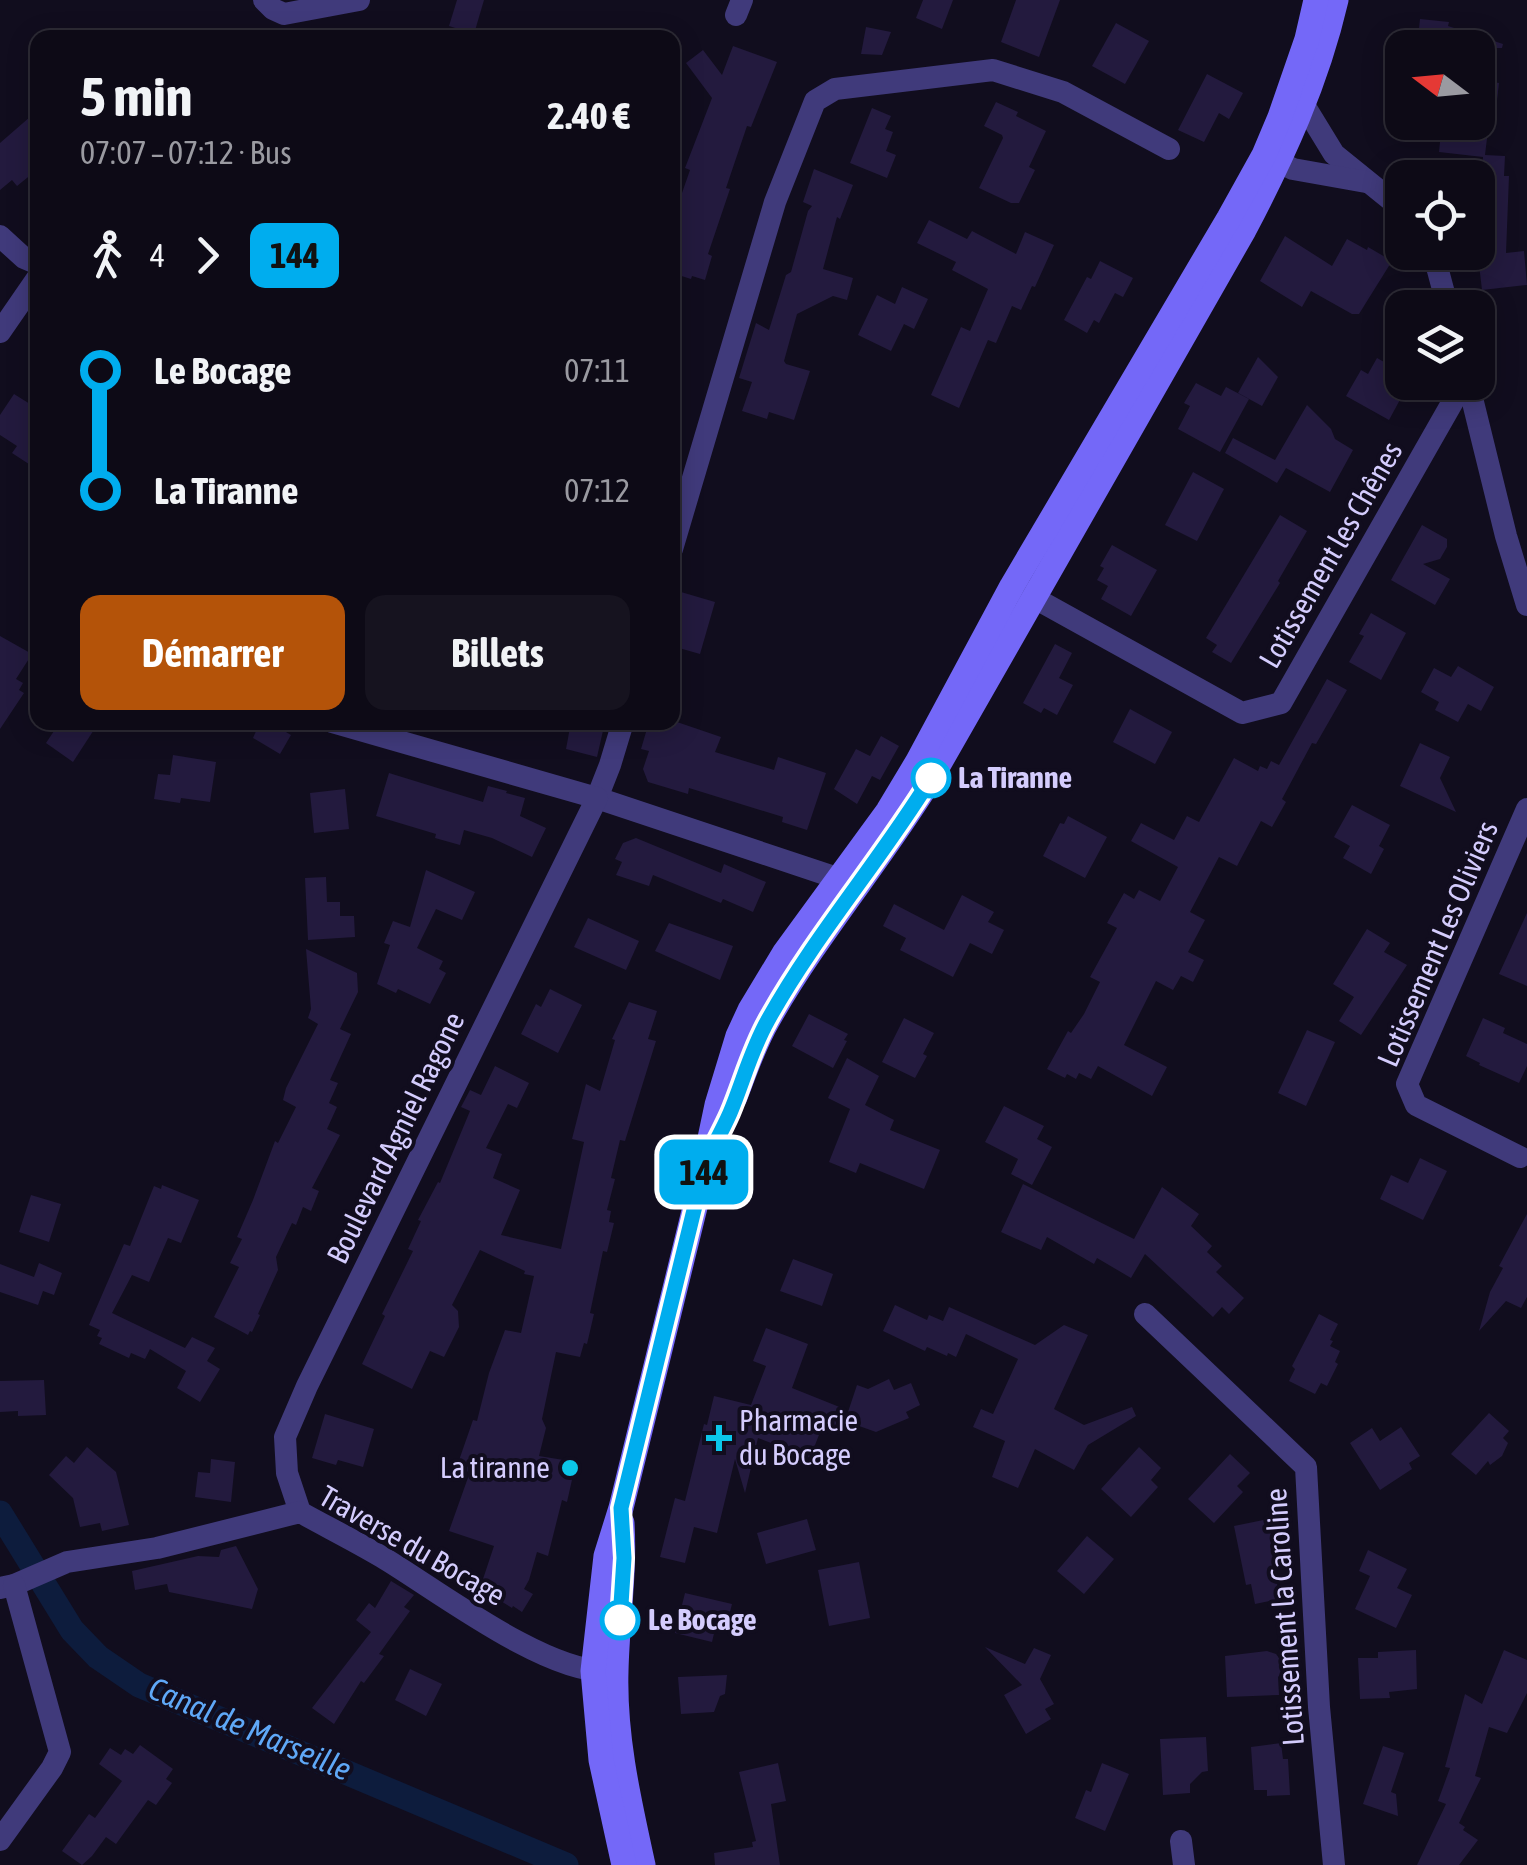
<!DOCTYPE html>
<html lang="fr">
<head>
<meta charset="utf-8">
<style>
  body { margin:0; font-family:"Asap Condensed",sans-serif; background:#16131f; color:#f1f3f6; height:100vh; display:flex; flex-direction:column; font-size:38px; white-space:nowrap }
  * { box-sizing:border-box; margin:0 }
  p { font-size:32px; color:#9a9aa1 }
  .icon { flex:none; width:55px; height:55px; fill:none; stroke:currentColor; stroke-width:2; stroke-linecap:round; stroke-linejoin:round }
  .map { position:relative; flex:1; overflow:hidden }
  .sheet { position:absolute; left:30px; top:30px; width:650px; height:700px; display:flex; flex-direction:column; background:#0d0a16; border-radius:20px; box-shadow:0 5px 25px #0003,0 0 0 2px #2d2b35 }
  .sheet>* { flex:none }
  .badge { padding:0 20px; border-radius:15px; font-size:35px; line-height:65px }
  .needle { width:65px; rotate:286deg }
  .fabs { position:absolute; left:1385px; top:30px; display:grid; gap:20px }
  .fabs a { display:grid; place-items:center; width:110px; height:110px; border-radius:20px; background:#0d0a16; box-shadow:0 5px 25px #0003,0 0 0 2px #2d2b35; font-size:50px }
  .map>.badge { position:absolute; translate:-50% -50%; box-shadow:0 0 0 5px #fff }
  .legs { display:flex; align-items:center; gap:15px; height:110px; padding:0 50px; font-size:32px }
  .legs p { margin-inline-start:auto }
  .headline { display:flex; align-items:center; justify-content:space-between; height:170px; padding:0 50px }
  h1 { font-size:55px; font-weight:700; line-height:75px }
  .cta { display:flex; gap:20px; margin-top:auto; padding:20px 50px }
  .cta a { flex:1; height:115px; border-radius:20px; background:#b45309; color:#fff; font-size:40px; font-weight:700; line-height:115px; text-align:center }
  .cta a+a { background:#16131f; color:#f1f3f6 }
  ul { padding:0 50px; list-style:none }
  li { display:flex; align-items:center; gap:35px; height:120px; font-size:38px }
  li i { display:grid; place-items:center; width:15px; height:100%; margin:0 12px; background:currentColor }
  li i::after { content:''; width:25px; height:25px; margin:-12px; border:8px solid; border-radius:50%; background:#0d0a16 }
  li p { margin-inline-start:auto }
  li:first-child i { background:linear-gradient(#0000 50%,currentColor 0) }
  li:last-child i { background:linear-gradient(currentColor 50%,#0000 0) }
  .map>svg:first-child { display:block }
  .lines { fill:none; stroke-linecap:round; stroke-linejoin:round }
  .canal { stroke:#0d1c3d; stroke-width:25 }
  .building { fill:#231a3e }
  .minor { stroke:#403a7b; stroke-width:22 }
  .secondary { stroke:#7468f8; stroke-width:25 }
  .line-1-casing { stroke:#fff; stroke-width:22 }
  .line-1 { stroke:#00adee; stroke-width:15 }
  .stop-1-dot { fill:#fff; stroke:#00adee; stroke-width:5 }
  .poi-dot { fill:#0bc6e9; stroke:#110d1e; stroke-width:4 }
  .labels { text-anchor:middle; stroke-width:8; stroke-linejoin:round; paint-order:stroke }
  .street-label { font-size:30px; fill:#d4ccfd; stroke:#110d1e }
  .stop-label { font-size:30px; font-weight:bold; fill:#d4ccfd; stroke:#110d1e; text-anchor:start }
  .poi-label { font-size:30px; fill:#d4ccfd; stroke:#110d1e; text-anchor:start }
  .water-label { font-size:32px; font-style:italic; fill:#5fa8f7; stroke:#110d1e }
</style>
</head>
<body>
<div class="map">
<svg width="1527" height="1865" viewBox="0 0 1527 1865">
  <rect width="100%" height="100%" fill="#110d1e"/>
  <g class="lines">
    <!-- canal -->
    <polyline class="canal" points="0,1513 72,1630 98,1657 139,1685 566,1865"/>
  </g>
  <!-- building -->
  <g class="building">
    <polygon points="457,0 484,0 474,34 449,26"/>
    <polygon points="923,0 953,0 942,29 916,18"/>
    <polygon points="1016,0 1060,0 1039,57 1001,42"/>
    <polygon points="1420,19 1449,22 1448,26 1503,44 1502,48 1417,48"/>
    <polygon points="1116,23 1149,41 1125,84 1092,66"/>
    <polygon points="866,27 891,32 882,55 861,54"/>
    <polygon points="733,46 777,62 751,127 747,126 726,188 730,189 708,254 712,256 705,280 692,276 691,279 672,273 672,248 682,219 674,216 690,170 685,168 712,98 686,63 703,50 722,75"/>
    <polygon points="1207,74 1243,93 1229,119 1219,113 1204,142 1178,130"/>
    <polygon points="1478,80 1499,83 1496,109 1478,107"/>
    <polygon points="996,102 1018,112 1016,116 1046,131 1029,167 1035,170 1019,203 1011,203 979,188 1003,138 1002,135 984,126"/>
    <polygon points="872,108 891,116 885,129 893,132 886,151 896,155 887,178 850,163"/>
    <polygon points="38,110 38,169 17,186 12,180 0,190 0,143"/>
    <polygon points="1442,122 1489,122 1485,155 1505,156 1504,176 1509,176 1506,253 1524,251 1527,285 1482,290 1478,256 1483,157 1439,152"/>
    <polygon points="814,169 853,185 840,219 837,217 823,269 853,278 847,300 833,296 797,314 784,361 786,364 810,371 794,420 769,412 767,419 742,411 752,382 739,378 756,323 769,330 786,275 791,272 808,211 812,206 803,202"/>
    <polygon points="929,220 967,239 972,231 1016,254 1025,232 1054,245 1035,287 1032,286 1021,310 1012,306 996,343 988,340 959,408 931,395 961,327 970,331 988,289 952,270 956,262 917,243"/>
    <polygon points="1285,236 1332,266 1347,239 1367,250 1368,247 1392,261 1359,314 1352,314 1311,291 1302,307 1260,281"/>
    <polygon points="1100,261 1133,278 1123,297 1115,293 1099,323 1094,320 1087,333 1064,320 1087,277 1091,279"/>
    <polygon points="902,287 928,299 914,329 904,324 891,351 858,335 877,295 895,304"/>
    <polygon points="1258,357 1278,377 1262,406 1238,393"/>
    <polygon points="1377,358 1402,372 1402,396 1389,420 1346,396 1361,370 1368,374"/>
    <polygon points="1196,383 1221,396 1226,387 1249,399 1220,452 1178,429 1190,406 1184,403"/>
    <polygon points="14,394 38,409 38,470 12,453 17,446 0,435 0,415"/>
    <polygon points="1307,405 1331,429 1335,439 1353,450 1330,492 1286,468 1277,483 1225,453 1233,438 1275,460"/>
    <polygon points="1193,472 1224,489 1197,541 1165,525"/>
    <polygon points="1280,515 1307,531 1278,581 1280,583 1231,663 1212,652 1217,645 1206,638"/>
    <polygon points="1422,525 1447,539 1447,547 1440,559 1423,564 1450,579 1435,605 1391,580"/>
    <polygon points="1112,545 1157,570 1131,616 1101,599 1108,586 1097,580 1104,568 1100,566"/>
    <polygon points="681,592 715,602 700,654 672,646 672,607 676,608"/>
    <polygon points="1371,613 1406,633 1381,680 1349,662 1364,636 1359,634"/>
    <polygon points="0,636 32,654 16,679 23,683 19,690 24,693 0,729"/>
    <polygon points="1055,644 1072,653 1059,678 1073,685 1057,715 1044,708 1041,713 1023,703"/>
    <polygon points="1458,666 1494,687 1481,711 1468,704 1458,722 1435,710 1439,702 1421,692 1434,668 1451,677"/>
    <polygon points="1327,679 1347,690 1316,744 1312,743 1282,799 1286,802 1272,827 1261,821 1237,866 1219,857 1190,912 1205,920 1188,952 1204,960 1193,982 1181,976 1173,990 1156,981 1124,1045 1167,1067 1152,1096 1098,1066 1091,1079 1079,1073 1076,1079 1067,1074 1065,1078 1047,1069 1068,1031 1071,1033 1084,1014 1100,982 1090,977 1117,928 1107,923 1124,893 1134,899 1139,890 1160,901 1178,867 1131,841 1141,823 1174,840 1187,816 1199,822 1234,758 1258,771 1260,766 1267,769 1271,761 1279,765"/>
    <polygon points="1130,709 1172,732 1155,764 1113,742"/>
    <polygon points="60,722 99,722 73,762 46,743"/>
    <polygon points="260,722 269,722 291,735 280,754 253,738"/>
    <polygon points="571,722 605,722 597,757 566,749"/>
    <polygon points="649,722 677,722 721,737 715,752 774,770 778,757 826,773 807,830 782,822 783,817 689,788 688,794 648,782 643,769 649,751 641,749"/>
    <polygon points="881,736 899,746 880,780 872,776 857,804 834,789 856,749 870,756"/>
    <polygon points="1420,743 1450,757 1440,778 1456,812 1400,786"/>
    <polygon points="173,755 216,762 210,802 181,798 180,803 154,799 158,774 170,775"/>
    <polygon points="389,773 483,802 488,786 507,791 506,793 525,798 520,816 546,828 532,857 492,838 464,830 460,845 435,838 436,834 376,816"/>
    <polygon points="345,789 349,829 314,833 310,793"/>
    <polygon points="1352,805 1390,825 1379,846 1384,849 1371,874 1343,858 1350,846 1334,837"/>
    <polygon points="1068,816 1107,837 1085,878 1043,856 1060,823 1064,824"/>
    <polygon points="636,838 721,873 724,864 766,882 753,912 723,899 721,903 653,875 649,886 616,875 622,862 615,859 623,843"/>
    <polygon points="426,870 475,892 462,920 436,909 417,948 443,961 439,969 446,973 430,1004 398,989 396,993 377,984 390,945 384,943 393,921 410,927"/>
    <polygon points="326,877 327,902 340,902 340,916 354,916 355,937 308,940 305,878"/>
    <polygon points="962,895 994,912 988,922 1004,930 992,954 970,943 953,977 900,950 906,938 883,926 894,904 944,930"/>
    <polygon points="1527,913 1527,986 1499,974"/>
    <polygon points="588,918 639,941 626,970 574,947"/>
    <polygon points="669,923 733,946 720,980 655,951"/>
    <polygon points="1367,929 1390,943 1384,952 1407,965 1361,1035 1339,1021 1354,997 1333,984"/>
    <polygon points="306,949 357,973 358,992 340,1029 351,1034 330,1080 338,1083 329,1103 337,1107 327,1129 340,1135 312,1188 319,1191 311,1211 303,1207 296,1225 292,1223 276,1257 278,1270 258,1314 260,1315 252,1332 250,1331 248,1335 214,1317 239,1267 230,1263 242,1239 237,1237 253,1200 275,1141 278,1143 296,1107 283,1100 286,1088 318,1024 308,1018 311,1009"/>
    <polygon points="550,989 582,1005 558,1053 521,1034 536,1004 541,1007"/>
    <polygon points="629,1002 657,1011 648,1039 656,1041 625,1141 620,1140 611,1178 615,1179 607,1210 611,1211 609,1222 614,1223 607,1252 603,1251 590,1313 594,1314 587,1344 584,1343 580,1357 556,1352 542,1419 546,1428 539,1456 576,1462 567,1502 562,1500 548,1556 537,1552 529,1580 524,1589 533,1594 522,1612 513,1606 512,1608 480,1588 494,1546 449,1531 470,1472 456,1469 473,1420 477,1421 489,1373 505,1330 521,1333 534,1276 524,1274 525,1271 480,1250 452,1305 458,1311 459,1327 444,1357 430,1351 412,1389 362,1364 385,1316 382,1314 413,1251 408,1249 421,1221 418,1220 438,1182 440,1183 470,1111 461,1107 470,1090 481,1095 495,1066 529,1083 517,1108 508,1104 486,1148 502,1154 493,1178 520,1190 501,1235 561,1249 584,1142 572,1139 586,1084 600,1091 615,1040 612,1039"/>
    <polygon points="809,1014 848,1034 844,1040 847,1041 833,1068 792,1046"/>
    <polygon points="904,1018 934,1033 923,1054 927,1056 915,1078 882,1062"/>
    <polygon points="1483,1018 1505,1028 1503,1033 1527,1044 1527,1066 1519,1083 1479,1065 1480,1063 1466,1056"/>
    <polygon points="1307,1030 1335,1042 1306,1106 1278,1093"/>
    <polygon points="847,1058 879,1076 865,1105 894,1120 890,1130 940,1150 924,1189 860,1163 856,1173 829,1162 850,1109 828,1098"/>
    <polygon points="1004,1106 1044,1126 1037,1139 1052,1147 1032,1185 1011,1174 1018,1159 985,1142"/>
    <polygon points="1420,1158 1447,1171 1423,1220 1380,1199 1391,1175 1408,1183"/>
    <polygon points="1023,1184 1134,1239 1162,1187 1199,1214 1191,1226 1212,1246 1207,1252 1222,1266 1216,1272 1244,1298 1229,1314 1222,1307 1213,1317 1145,1254 1131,1278 1097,1258 1094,1264 1047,1237 1041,1250 1001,1232"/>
    <polygon points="162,1185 199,1200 181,1243 168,1238 149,1282 132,1275 112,1313 185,1348 192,1337 215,1348 207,1361 220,1369 200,1402 177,1388 186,1371 150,1349 145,1359 131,1353 129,1358 99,1344 102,1338 97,1336 100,1330 89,1325 124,1244 130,1246 154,1186 161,1189"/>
    <polygon points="31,1195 61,1204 49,1242 19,1232"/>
    <polygon points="1527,1214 1527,1297 1521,1308 1506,1301 1479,1331 1490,1292 1503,1268 1499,1266"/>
    <polygon points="793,1259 833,1274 822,1306 780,1291"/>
    <polygon points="39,1263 62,1273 54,1295 43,1291 38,1305 0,1292 0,1264 34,1277"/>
    <polygon points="895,1305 927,1320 929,1315 943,1321 949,1307 1035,1345 1064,1325 1088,1335 1054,1409 1084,1425 1132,1407 1136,1416 1088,1445 1074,1470 1035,1449 1018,1488 992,1477 1005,1441 973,1427 981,1409 993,1414 1018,1359 966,1334 956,1357 948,1353 947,1356 927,1347 925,1351 883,1331"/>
    <polygon points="1319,1314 1338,1324 1330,1340 1333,1341 1330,1346 1340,1351 1335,1362 1338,1364 1327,1386 1321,1383 1315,1394 1289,1381 1295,1369 1292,1366"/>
    <polygon points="766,1328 808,1344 792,1388 842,1408 836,1427 824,1422 810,1458 758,1438 745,1493 735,1459 717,1533 694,1527 685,1563 660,1557 675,1498 685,1501 704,1424 707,1425 714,1396 751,1405 766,1366 753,1361"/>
    <polygon points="889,1379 894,1390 911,1383 920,1405 906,1412 909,1418 876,1432 845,1421 857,1385 868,1389"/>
    <polygon points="44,1380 46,1415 18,1416 18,1411 0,1412 0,1381"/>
    <polygon points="1489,1413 1509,1431 1503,1438 1508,1443 1502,1456 1490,1465 1488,1461 1476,1475 1451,1454"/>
    <polygon points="325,1414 374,1429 363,1467 338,1460 336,1465 312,1458"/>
    <polygon points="1401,1427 1420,1456 1409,1463 1412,1469 1380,1490 1350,1443 1372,1428 1380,1441"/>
    <polygon points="87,1447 116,1472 129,1525 102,1531 100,1523 80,1527 73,1498 49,1475 66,1456 74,1463"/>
    <polygon points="1139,1447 1161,1468 1151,1480 1158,1487 1131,1517 1101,1489"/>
    <polygon points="1230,1454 1250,1473 1237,1486 1243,1492 1214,1523 1188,1499"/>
    <polygon points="211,1459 235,1462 231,1502 195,1497 198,1472 210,1473"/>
    <polygon points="1273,1518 1283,1566 1274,1568 1280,1599 1255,1604 1251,1584 1246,1585 1234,1526"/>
    <polygon points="807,1519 816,1550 766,1564 757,1533"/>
    <polygon points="1087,1536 1114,1559 1084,1594 1057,1571"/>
    <polygon points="236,1546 258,1589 252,1609 169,1592 167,1584 135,1590 132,1571 198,1556 219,1557 221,1550"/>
    <polygon points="1368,1550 1407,1569 1397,1588 1412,1595 1396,1628 1355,1609 1370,1576 1359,1571"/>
    <polygon points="859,1562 870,1618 829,1626 818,1570"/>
    <polygon points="391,1581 414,1595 404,1607 410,1611 379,1654 384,1656 364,1683 361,1681 334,1724 312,1708 371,1632 356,1620 369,1603 375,1608"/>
    <polygon points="685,1593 732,1604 726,1628 716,1625 712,1642 675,1633"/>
    <polygon points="985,1647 1025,1664 1034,1648 1051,1655 1040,1679 1054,1704 1045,1709 1051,1719 1026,1734 1004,1695 1022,1685"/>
    <polygon points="1416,1650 1417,1689 1389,1692 1390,1698 1360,1699 1358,1658 1378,1658 1378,1652"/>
    <polygon points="1504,1650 1527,1660 1527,1693 1507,1733 1489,1727 1475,1776 1481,1778 1459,1823 1465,1827 1463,1830 1478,1840 1459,1865 1417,1865 1446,1804 1438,1801 1450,1768 1445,1767 1465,1694 1482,1704"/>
    <polygon points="1267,1651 1276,1654 1282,1662 1283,1671 1278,1677 1279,1695 1227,1697 1225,1656"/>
    <polygon points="410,1669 442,1684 426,1716 395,1700"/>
    <polygon points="727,1675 725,1694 720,1696 714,1712 681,1714 678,1677"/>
    <polygon points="1206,1737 1208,1771 1202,1772 1190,1784 1190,1793 1163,1795 1160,1739"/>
    <polygon points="1281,1743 1283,1759 1288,1759 1290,1795 1267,1796 1267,1790 1254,1790 1251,1747"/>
    <polygon points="140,1745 173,1769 166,1779 172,1783 156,1805 148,1800 116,1844 106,1837 92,1856 82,1865 62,1851 89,1814 95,1818 122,1781 99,1764 110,1748 121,1755 125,1749 133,1754"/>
    <polygon points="1383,1746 1404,1753 1391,1792 1396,1794 1398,1816 1363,1804"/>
    <polygon points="778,1763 786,1801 771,1804 780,1865 715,1865 714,1853 753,1847 752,1842 756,1841 739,1772"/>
    <polygon points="1102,1763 1129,1774 1105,1831 1075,1818 1086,1790 1091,1792"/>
  </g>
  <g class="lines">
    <!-- minor -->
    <g class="minor">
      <polyline points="264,0 273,9 284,14 359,0"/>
      <polyline points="736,15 742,0"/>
      <polyline points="1304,105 1334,154 1402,209"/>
      <polyline points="1264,155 1293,169 1366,182"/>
      <polyline points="0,236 24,258 38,264"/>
      <polyline points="1433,252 1448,308"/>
      <polyline points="0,332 38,277"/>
      <polyline points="1468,382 1506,536 1527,605"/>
      <polyline points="672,549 775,202 815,101 835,89 993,70 1063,92 1169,149"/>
      <polyline points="1020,590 1242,713 1281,703 1464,382"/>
      <polyline points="623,722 610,765 597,798 855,884"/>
      <polyline points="1520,1157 1416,1105 1407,1084 1527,809"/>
      <polyline points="1145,1314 1306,1467 1319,1707 1334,1865"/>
      <polyline points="300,1512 287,1473 285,1437 307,1386 597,798 332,722"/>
      <path d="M0,1588L14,1585L67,1562L157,1548L300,1512C327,1527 355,1541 382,1557C437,1590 545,1673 607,1671"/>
      <polyline points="0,1840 52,1768 60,1752 14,1585"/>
      <polyline points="1181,1841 1184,1865"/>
    </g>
    <!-- secondary -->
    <g class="secondary">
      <path d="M735,1097C745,1071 754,1044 768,1020C816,935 880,861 931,778L1244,230C1283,156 1317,82 1336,0"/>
      <path d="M622,1523C625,1573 617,1622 616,1671C614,1737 629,1801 643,1865"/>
      <polyline points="624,1865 601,1760 593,1671 606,1556 621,1508 698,1195 717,1105 738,1036 750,1010 785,952 888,811 918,761 1012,586 1229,218 1264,155 1280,117 1307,39 1316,0"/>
    </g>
  </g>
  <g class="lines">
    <!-- line-1 casing -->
    <g class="line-1-casing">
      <path id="line-1" d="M620,1620L624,1558L621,1508L706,1161C714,1145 723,1129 730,1113C743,1082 751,1050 768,1020C815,935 880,861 931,778"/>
    </g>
    <!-- line-1 -->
    <use href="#line-1" class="line-1"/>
  </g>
  <!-- markers -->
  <g class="stop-1-dot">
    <circle cx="931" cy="778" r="18"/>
    <circle cx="620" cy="1620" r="18"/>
  </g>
  <g class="poi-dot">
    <path d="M714 1423h10v10h10v10h-10v10h-10v-10h-10v-10h10z"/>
    <circle cx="570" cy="1468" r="10"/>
  </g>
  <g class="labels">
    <!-- street labels -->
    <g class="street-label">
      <text transform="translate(1331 555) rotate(-60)" y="10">Lotissement les Chênes</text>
      <text transform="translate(1438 944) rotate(-67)" y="10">Lotissement Les Oliviers</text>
      <text transform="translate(396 1138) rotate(-64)" y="10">Boulevard Agniel Ragone</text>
      <text transform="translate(412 1546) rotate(30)" y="10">Traverse du Bocage</text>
      <text transform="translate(1285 1617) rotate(-94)" y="10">Lotissement la Caroline</text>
    </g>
    <!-- stop labels -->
    <g class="stop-label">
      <text x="958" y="788">La Tiranne</text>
      <text x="648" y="1630">Le Bocage</text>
    </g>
    <!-- poi labels -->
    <g class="poi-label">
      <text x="739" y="1431">Pharmacie<tspan x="739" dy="34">du Bocage</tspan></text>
      <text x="550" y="1478" text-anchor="end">La tiranne</text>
    </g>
    <!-- water labels -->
    <g class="water-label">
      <text transform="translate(250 1729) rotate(23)" y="11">Canal de Marseille</text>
    </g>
  </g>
</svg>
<div class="fabs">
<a><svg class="needle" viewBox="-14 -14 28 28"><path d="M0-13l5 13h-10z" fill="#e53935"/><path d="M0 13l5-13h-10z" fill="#9a9aa1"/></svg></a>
<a><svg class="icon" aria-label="locate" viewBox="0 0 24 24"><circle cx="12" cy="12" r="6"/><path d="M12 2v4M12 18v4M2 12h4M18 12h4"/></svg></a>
<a><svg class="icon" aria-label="layers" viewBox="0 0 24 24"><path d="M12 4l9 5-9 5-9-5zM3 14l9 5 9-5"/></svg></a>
</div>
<b class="badge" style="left:704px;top:1172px;background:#00adee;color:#111">144</b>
<section class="sheet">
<div class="headline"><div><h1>5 min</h1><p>07:07 – 07:12 · Bus</p></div><b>2.40 €</b></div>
<div class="legs"><svg class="icon" aria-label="walk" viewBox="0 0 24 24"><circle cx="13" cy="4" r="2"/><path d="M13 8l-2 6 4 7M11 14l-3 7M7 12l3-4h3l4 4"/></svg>4<svg class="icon" aria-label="forward" viewBox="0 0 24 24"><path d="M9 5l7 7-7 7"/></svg><b class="badge" style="background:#00adee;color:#111">144</b></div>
<ul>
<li><i style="color:#00adee"></i><b>Le Bocage</b><p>07:11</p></li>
<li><i style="color:#00adee"></i><b>La Tiranne</b><p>07:12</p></li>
</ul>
<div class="cta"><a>Démarrer</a><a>Billets</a></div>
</section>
</div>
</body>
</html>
